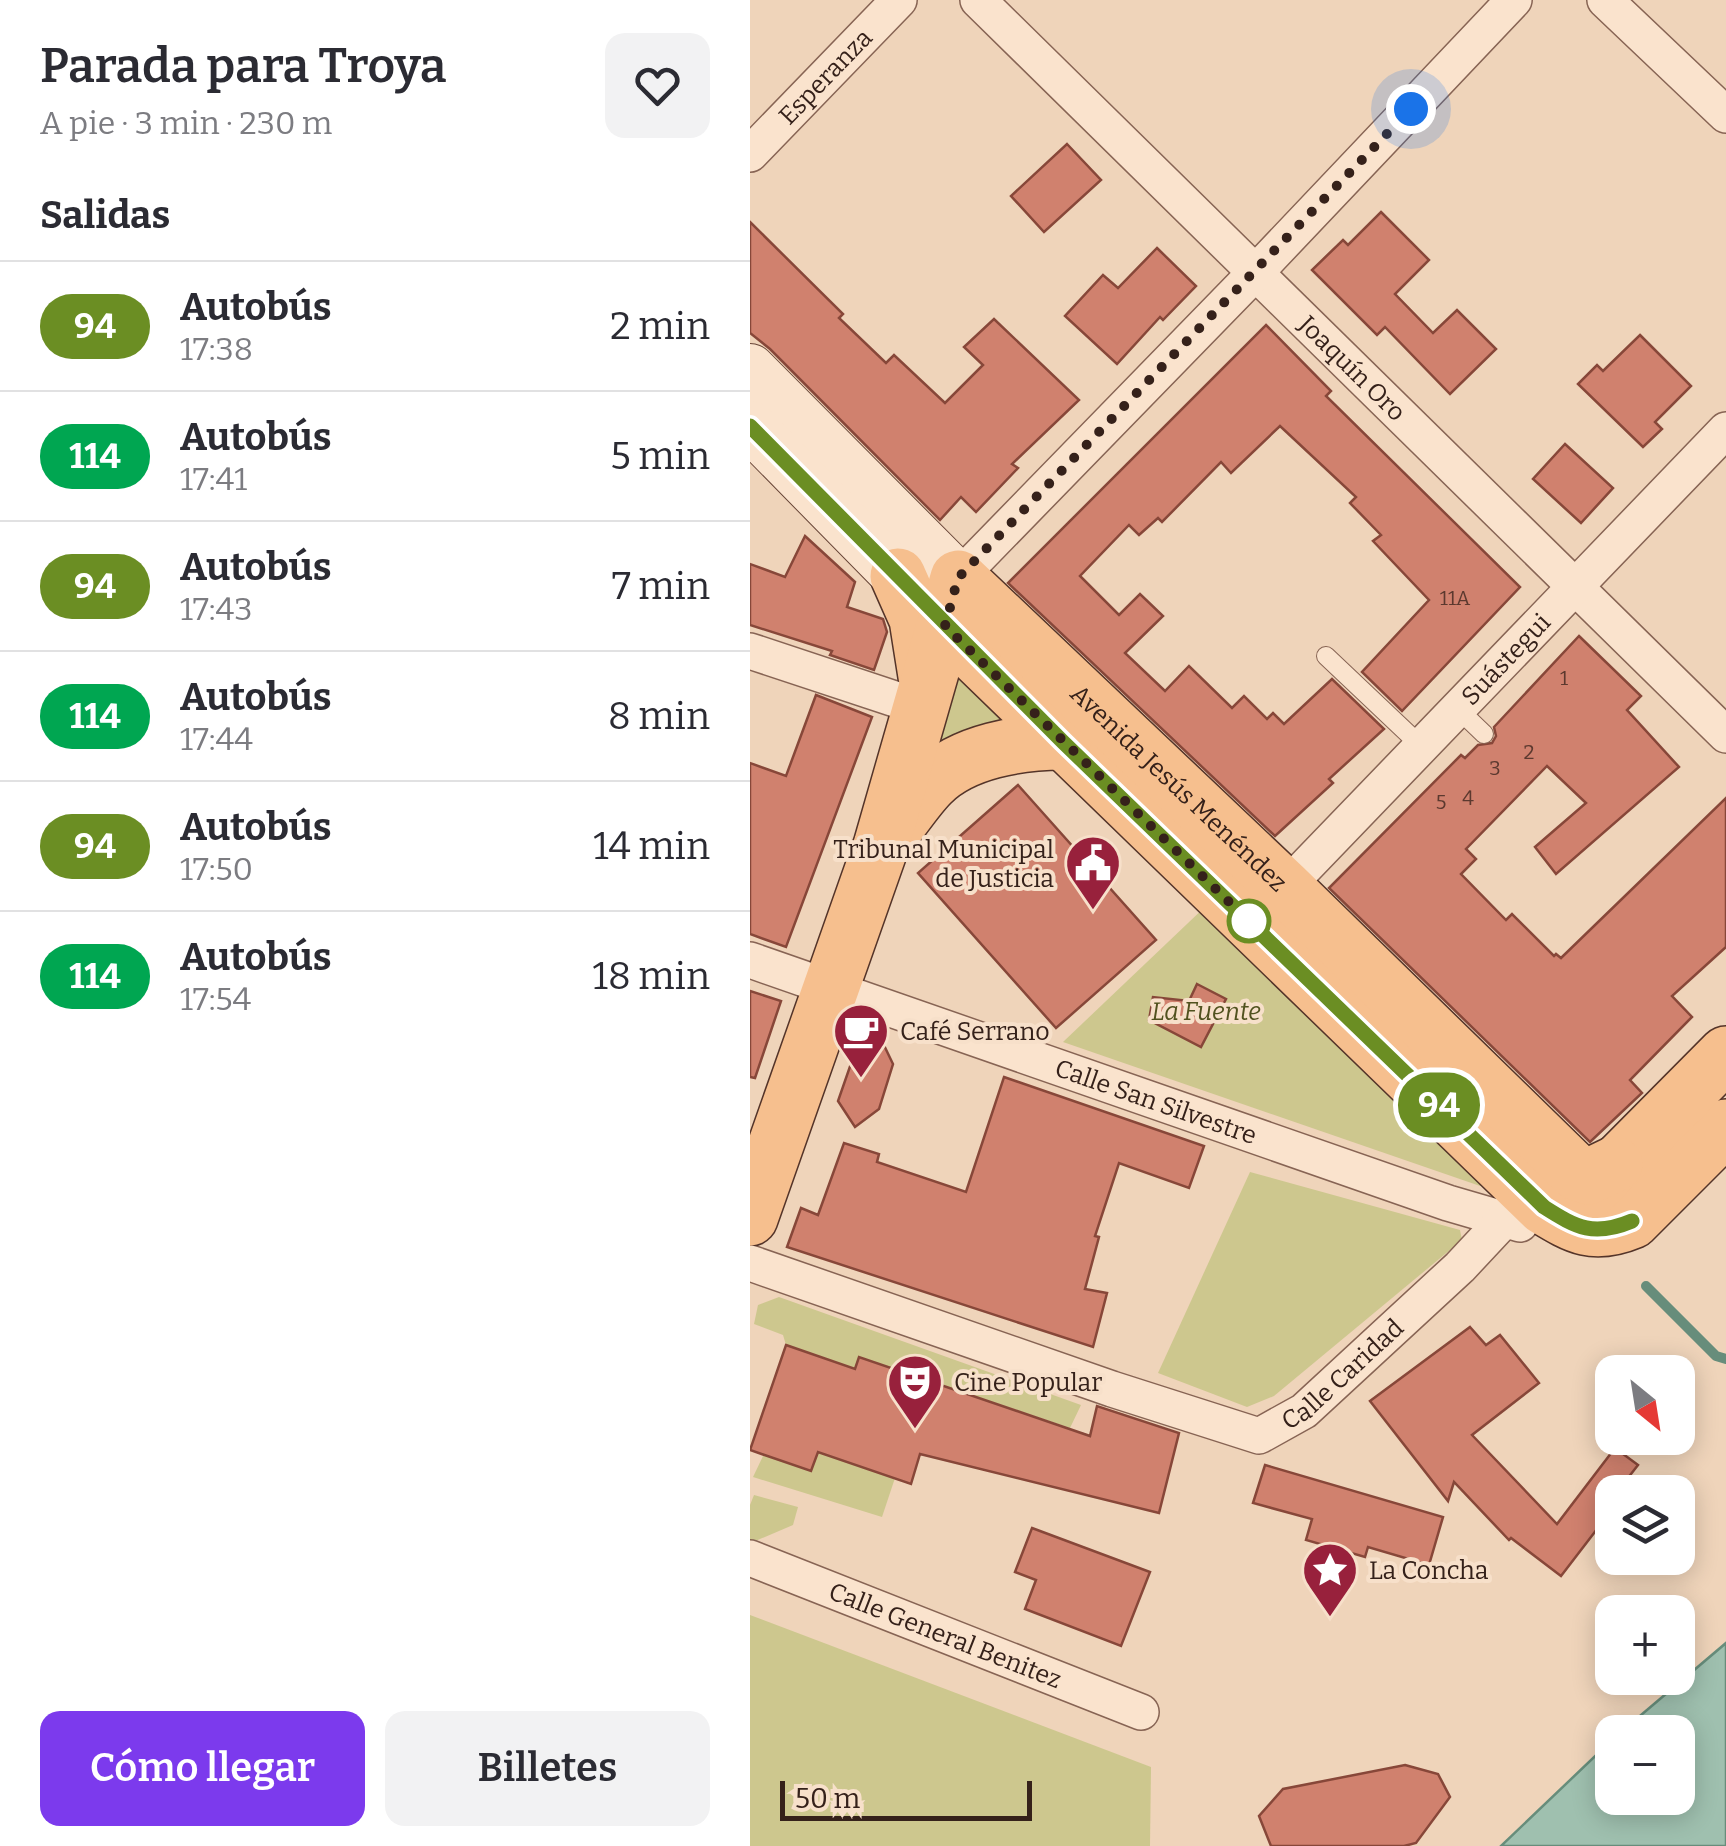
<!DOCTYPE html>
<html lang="es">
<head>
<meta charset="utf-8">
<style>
  body { margin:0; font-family:Bitter,serif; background:#f2f2f3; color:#2b2b33; height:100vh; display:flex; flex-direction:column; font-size:38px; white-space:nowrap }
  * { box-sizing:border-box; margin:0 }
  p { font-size:32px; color:#7c7c81 }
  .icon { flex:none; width:55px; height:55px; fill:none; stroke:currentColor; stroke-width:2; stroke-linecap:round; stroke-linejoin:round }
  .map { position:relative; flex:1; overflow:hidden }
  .drawer { display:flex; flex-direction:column; background:#fff; width:750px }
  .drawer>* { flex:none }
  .badge { padding:0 20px; border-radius:32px; font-size:35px; line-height:65px }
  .needle { width:65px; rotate:150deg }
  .controls { position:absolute; left:845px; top:1355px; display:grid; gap:20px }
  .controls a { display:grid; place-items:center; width:100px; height:100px; border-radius:20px; background:#fff; box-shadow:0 5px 25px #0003; font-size:50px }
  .scale { position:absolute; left:30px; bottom:25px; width:252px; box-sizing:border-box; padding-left:10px; border:5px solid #35211a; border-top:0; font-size:28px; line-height:35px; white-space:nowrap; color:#35211a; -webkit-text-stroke:8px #f7e0ca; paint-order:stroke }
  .you { position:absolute; width:50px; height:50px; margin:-25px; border:8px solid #fff; border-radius:50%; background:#1a73e8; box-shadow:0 0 0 15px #1a73e833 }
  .map>.badge { position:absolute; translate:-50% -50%; box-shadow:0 0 0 5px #fff }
  h2 { padding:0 40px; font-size:38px; line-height:90px }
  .round { display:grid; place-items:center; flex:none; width:105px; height:105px; border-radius:20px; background:#f2f2f3 }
  .headline { display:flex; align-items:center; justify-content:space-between; height:170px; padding:0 40px }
  h1 { font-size:48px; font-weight:600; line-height:75px }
  .action { display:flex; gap:20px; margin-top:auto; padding:20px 40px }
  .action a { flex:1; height:115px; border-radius:20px; background:#7c3aed; color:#fff; font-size:40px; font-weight:600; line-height:115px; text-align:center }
  .action a+a { background:#f2f2f3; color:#2b2b33 }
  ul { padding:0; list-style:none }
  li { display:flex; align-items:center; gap:30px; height:130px; padding:0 40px; border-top:2px solid #e1e1e2 }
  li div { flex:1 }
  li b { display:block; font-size:38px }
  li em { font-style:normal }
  li .badge { min-width:110px; font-weight:700; text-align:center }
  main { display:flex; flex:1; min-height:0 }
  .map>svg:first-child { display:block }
  .green { fill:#cdc78e }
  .water { fill:#9fc0af; stroke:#678d7b; stroke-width:2.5 }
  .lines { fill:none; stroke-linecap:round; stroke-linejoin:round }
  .stream { stroke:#678d7b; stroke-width:10 }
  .building { fill:#d0816e; stroke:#874739; stroke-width:2.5 }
  .lane-casing { stroke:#876454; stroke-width:20 }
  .street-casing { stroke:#876454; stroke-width:38 }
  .secondary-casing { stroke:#684537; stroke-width:52 }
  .primary-casing { stroke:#543429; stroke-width:58 }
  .lane { stroke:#fae3cd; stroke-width:18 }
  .street { stroke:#fae3cd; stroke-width:35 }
  .secondary { stroke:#fae3cd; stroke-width:50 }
  .primary { stroke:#f6bf8e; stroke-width:55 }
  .line-casing { stroke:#fff; stroke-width:22 }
  .line { stroke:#6b8e23; stroke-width:15 }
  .walk { stroke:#35211a; stroke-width:10; stroke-dasharray:0 18 }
  .stop-dot { fill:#fff; stroke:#6b8e23; stroke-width:5 }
  .labels { text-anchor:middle; stroke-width:8; stroke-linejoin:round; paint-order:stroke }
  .number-label { font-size:20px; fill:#5c392f }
  .street-label { font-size:25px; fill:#35211a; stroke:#f7e0ca }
  .poi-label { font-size:25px; fill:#35211a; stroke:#f7e0ca; text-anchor:start }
  .park-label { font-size:25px; font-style:italic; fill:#51521f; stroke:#f7e0ca }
</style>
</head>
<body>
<main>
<section class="drawer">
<div class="headline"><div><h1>Parada para Troya</h1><p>A pie · 3 min · 230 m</p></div><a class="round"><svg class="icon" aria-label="heart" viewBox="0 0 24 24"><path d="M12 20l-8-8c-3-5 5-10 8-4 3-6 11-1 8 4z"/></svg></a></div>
<h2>Salidas</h2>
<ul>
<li><span class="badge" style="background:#6b8e23;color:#fff">94</span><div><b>Autobús</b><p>17:38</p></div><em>2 min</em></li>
<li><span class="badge" style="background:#00a651;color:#fff">114</span><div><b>Autobús</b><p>17:41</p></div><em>5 min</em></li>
<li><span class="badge" style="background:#6b8e23;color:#fff">94</span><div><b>Autobús</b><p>17:43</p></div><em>7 min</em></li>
<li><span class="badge" style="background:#00a651;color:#fff">114</span><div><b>Autobús</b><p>17:44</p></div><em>8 min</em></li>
<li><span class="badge" style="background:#6b8e23;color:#fff">94</span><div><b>Autobús</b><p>17:50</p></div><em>14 min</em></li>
<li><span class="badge" style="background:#00a651;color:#fff">114</span><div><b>Autobús</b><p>17:54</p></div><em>18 min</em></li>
</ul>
<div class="action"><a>Cómo llegar</a><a>Billetes</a></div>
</section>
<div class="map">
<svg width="976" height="1846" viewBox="0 0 976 1846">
  <rect width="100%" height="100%" fill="#efd4ba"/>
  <!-- green -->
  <g class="green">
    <polygon points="208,677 266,731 185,750"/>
    <polygon points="458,904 733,1187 313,1042"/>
    <polygon points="500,1172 710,1230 712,1240 524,1396 497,1407 408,1373"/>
    <polygon points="29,1297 331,1405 320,1428 110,1357 105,1369 36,1345 33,1335 4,1324 8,1305"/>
    <polygon points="68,1452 145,1478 132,1517 3,1477 14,1454"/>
    <polygon points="4,1495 48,1507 43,1525 3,1542 0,1541 0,1505"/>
    <polygon points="0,1615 401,1767 400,1846 0,1846"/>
  </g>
  <!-- water -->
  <polygon class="water" points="976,1643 976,1846 751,1846 862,1740 862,1798 928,1798 928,1732 871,1732"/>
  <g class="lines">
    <!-- stream -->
    <polyline class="stream" points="896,1286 966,1356 976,1359"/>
  </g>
  <!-- building -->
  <g class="building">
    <polygon points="317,144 351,180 294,232 261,196"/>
    <polygon points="631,212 679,260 645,294 683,333 707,310 746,349 700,394 635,327 627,335 562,270 593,240 598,245"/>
    <polygon points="0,222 93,314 89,318 136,363 144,355 195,403 233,365 214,347 244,319 329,400 262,464 268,468 226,512 211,497 190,520 20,349 0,333"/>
    <polygon points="407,248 446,286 413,320 410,317 367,364 315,316 353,275 368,288"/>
    <polygon points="516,325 581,391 576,396 770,587 652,711 612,672 679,600 623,541 631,535 600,503 606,497 530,426 481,473 471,462 412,522 408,518 389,535 379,525 330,576 369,615 390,594 413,616 375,653 415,691 439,666 482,708 494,696 517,719 523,713 534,724 582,679 634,729 579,779 583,783 525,836 258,583"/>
    <polygon points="890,335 941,386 905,422 912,429 893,447 828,384 847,365 853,371"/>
    <polygon points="815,444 863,488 831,523 783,479"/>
    <polygon points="55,536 105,582 97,607 133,619 137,632 124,670 80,655 82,651 0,625 0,564 35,577"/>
    <polygon points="829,636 891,696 877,710 929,767 806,874 785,847 836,803 797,766 716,849 726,859 711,874 756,920 762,914 804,956 806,954 811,958 976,798 976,947 922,996 942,1017 880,1080 892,1093 840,1142 579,888 711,755 715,758 728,745 742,743 746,736 744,727"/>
    <polygon points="66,695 122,717 36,947 0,934 0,763 36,776"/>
    <polygon points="268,785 406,940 306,1028 168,873"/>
    <polygon points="447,984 476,999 451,1047 399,1020 403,997 439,1001"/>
    <polygon points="0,991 31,1001 5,1078 0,1077"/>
    <polygon points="130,1037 143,1064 129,1109 105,1127 88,1101 105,1052"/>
    <polygon points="254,1077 454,1146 439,1188 369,1163 345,1236 349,1237 335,1289 357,1293 343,1347 37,1247 51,1208 68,1215 94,1143 129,1154 127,1162 216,1192"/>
    <polygon points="720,1327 736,1345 750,1335 789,1383 722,1435 807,1524 865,1448 888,1465 867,1492 862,1492 862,1499 849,1517 854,1520 811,1576 761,1538 759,1540 704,1482 698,1501 620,1401"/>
    <polygon points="36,1345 105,1369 109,1357 340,1436 347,1406 429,1433 409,1513 170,1454 161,1484 68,1452 61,1471 0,1450"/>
    <polygon points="515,1465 693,1517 679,1565 618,1547 615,1557 556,1540 562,1519 503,1503"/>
    <polygon points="282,1528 400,1572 371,1646 275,1609 286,1580 265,1572"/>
    <polygon points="655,1765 688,1774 700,1797 666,1843 654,1846 521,1846 509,1816 533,1789"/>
  </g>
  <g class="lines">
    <!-- lane casing -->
    <g class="lane-casing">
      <g id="lane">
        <polyline points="576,656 670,745"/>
        <polyline points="707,708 734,734"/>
      </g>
    </g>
    <!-- street casing -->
    <g class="street-casing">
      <g id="street">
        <path id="s1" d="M228,0L976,735"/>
        <polyline points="855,0 976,115"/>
        <path id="s2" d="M0,154L149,0"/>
        <polyline points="208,578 506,272 764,0"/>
        <polyline points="0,651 172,708"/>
        <path id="s3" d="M535,888L976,430"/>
        <path id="s4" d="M0,960L698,1203L770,1224"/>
        <path id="s5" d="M0,1263L362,1389L509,1436L554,1411L710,1267L753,1221"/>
        <path id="s6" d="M0,1558L391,1712"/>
      </g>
    </g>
    <!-- secondary casing -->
    <g class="secondary-casing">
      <g id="secondary">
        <polyline points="0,369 208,578"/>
        <polyline points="0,426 175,604"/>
      </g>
    </g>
    <!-- primary casing -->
    <g class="primary-casing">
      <g id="primary">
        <polyline points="148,576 167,619 176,676"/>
        <path d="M195,626L794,1207C827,1227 844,1237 882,1221L976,1127"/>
        <path d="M142,832C155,816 167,797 181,783C213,751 270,742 313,742"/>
        <polyline points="841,1190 976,1054"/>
        <path id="s7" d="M0,1218L131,846L208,578L535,888L827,1173L838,1177L865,1164"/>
      </g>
    </g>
    <!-- lane -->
    <use href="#lane" class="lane"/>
    <!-- street -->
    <use href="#street" class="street"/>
    <!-- secondary -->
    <use href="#secondary" class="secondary"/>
    <!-- primary -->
    <use href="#primary" class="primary"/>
  </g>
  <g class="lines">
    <!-- line casing -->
    <g class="line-casing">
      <path id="line" d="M0,426L313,742L794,1207C827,1228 844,1237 882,1221"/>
    </g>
    <!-- line -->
    <use href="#line" class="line"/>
    <!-- walk -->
    <polyline class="walk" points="499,921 508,930 195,626 208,578 661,109"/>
  </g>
  <!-- icons -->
  <defs>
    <g id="civic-pin" transform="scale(2.875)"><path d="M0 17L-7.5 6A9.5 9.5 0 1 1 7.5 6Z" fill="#98213c" stroke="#f7e0ca"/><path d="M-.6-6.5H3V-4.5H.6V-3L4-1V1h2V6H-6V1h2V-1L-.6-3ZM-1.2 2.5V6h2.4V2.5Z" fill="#fff"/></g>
    <g id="cafe-pin" transform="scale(2.875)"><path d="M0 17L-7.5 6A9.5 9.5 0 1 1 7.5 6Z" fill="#98213c" stroke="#f7e0ca"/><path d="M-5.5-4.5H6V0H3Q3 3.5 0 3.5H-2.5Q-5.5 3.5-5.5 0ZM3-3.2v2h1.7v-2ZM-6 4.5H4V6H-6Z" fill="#fff"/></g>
    <g id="theatre-pin" transform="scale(2.875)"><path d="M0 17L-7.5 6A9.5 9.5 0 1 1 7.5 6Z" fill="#98213c" stroke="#f7e0ca"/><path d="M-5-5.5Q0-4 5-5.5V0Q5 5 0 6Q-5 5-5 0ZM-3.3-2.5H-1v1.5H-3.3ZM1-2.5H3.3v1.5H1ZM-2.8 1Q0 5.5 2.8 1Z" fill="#fff"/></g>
    <g id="sight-pin" transform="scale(2.875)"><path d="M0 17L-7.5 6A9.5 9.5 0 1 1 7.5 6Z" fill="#98213c" stroke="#f7e0ca"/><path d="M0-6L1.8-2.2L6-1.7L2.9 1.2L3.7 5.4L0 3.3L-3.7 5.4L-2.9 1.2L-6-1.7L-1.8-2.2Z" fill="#fff"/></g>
  </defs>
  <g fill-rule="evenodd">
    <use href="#civic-pin" x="343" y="863"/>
    <use href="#cafe-pin" x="111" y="1031"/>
    <use href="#theatre-pin" x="165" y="1382"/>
    <use href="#sight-pin" x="580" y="1570"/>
  </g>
  <!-- markers -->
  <circle class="stop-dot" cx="499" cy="921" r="20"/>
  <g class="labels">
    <!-- number labels -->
    <g class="number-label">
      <text x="705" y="605">11A</text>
      <text x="814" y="685">1</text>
      <text x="779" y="759">2</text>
      <text x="745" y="775">3</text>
      <text x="718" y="805">4</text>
      <text x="691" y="809">5</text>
    </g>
    <!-- street labels -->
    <g class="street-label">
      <text dy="9" stroke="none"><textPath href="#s2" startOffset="108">Esperanza</textPath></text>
      <text dy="9" stroke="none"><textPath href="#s1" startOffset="525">Joaquín Oro</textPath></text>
      <text dy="9" stroke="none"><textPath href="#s3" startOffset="318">Suástegui</textPath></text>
      <text dy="9" stroke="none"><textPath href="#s7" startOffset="978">Avenida Jesús Menéndez</textPath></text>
      <text dy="9" stroke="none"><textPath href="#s4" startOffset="430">Calle San Silvestre</textPath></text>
      <text dy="9" stroke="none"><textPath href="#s5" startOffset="642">Calle Caridad</textPath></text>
      <text dy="9" stroke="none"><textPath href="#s6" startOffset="210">Calle General Benitez</textPath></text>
    </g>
    <!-- poi labels -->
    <g class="poi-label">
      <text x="304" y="858" text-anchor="end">Tribunal Municipal<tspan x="304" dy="29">de Justicia</tspan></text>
      <text x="150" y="1040">Café Serrano</text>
      <text x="204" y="1391">Cine Popular</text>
      <text x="619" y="1579">La Concha</text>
    </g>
    <!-- park labels -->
    <g class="park-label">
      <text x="456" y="1020">La Fuente</text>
    </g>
  </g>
</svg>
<div class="controls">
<a><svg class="needle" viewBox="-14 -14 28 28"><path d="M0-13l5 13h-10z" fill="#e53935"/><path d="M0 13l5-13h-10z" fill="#7c7c81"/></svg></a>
<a><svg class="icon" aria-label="layers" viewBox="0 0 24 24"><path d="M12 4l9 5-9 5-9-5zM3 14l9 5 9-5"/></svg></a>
<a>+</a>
<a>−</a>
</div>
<div class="scale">50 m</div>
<div class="you" style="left:661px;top:109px"></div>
<b class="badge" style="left:689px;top:1105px;background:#6b8e23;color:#fff">94</b>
</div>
</main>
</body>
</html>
